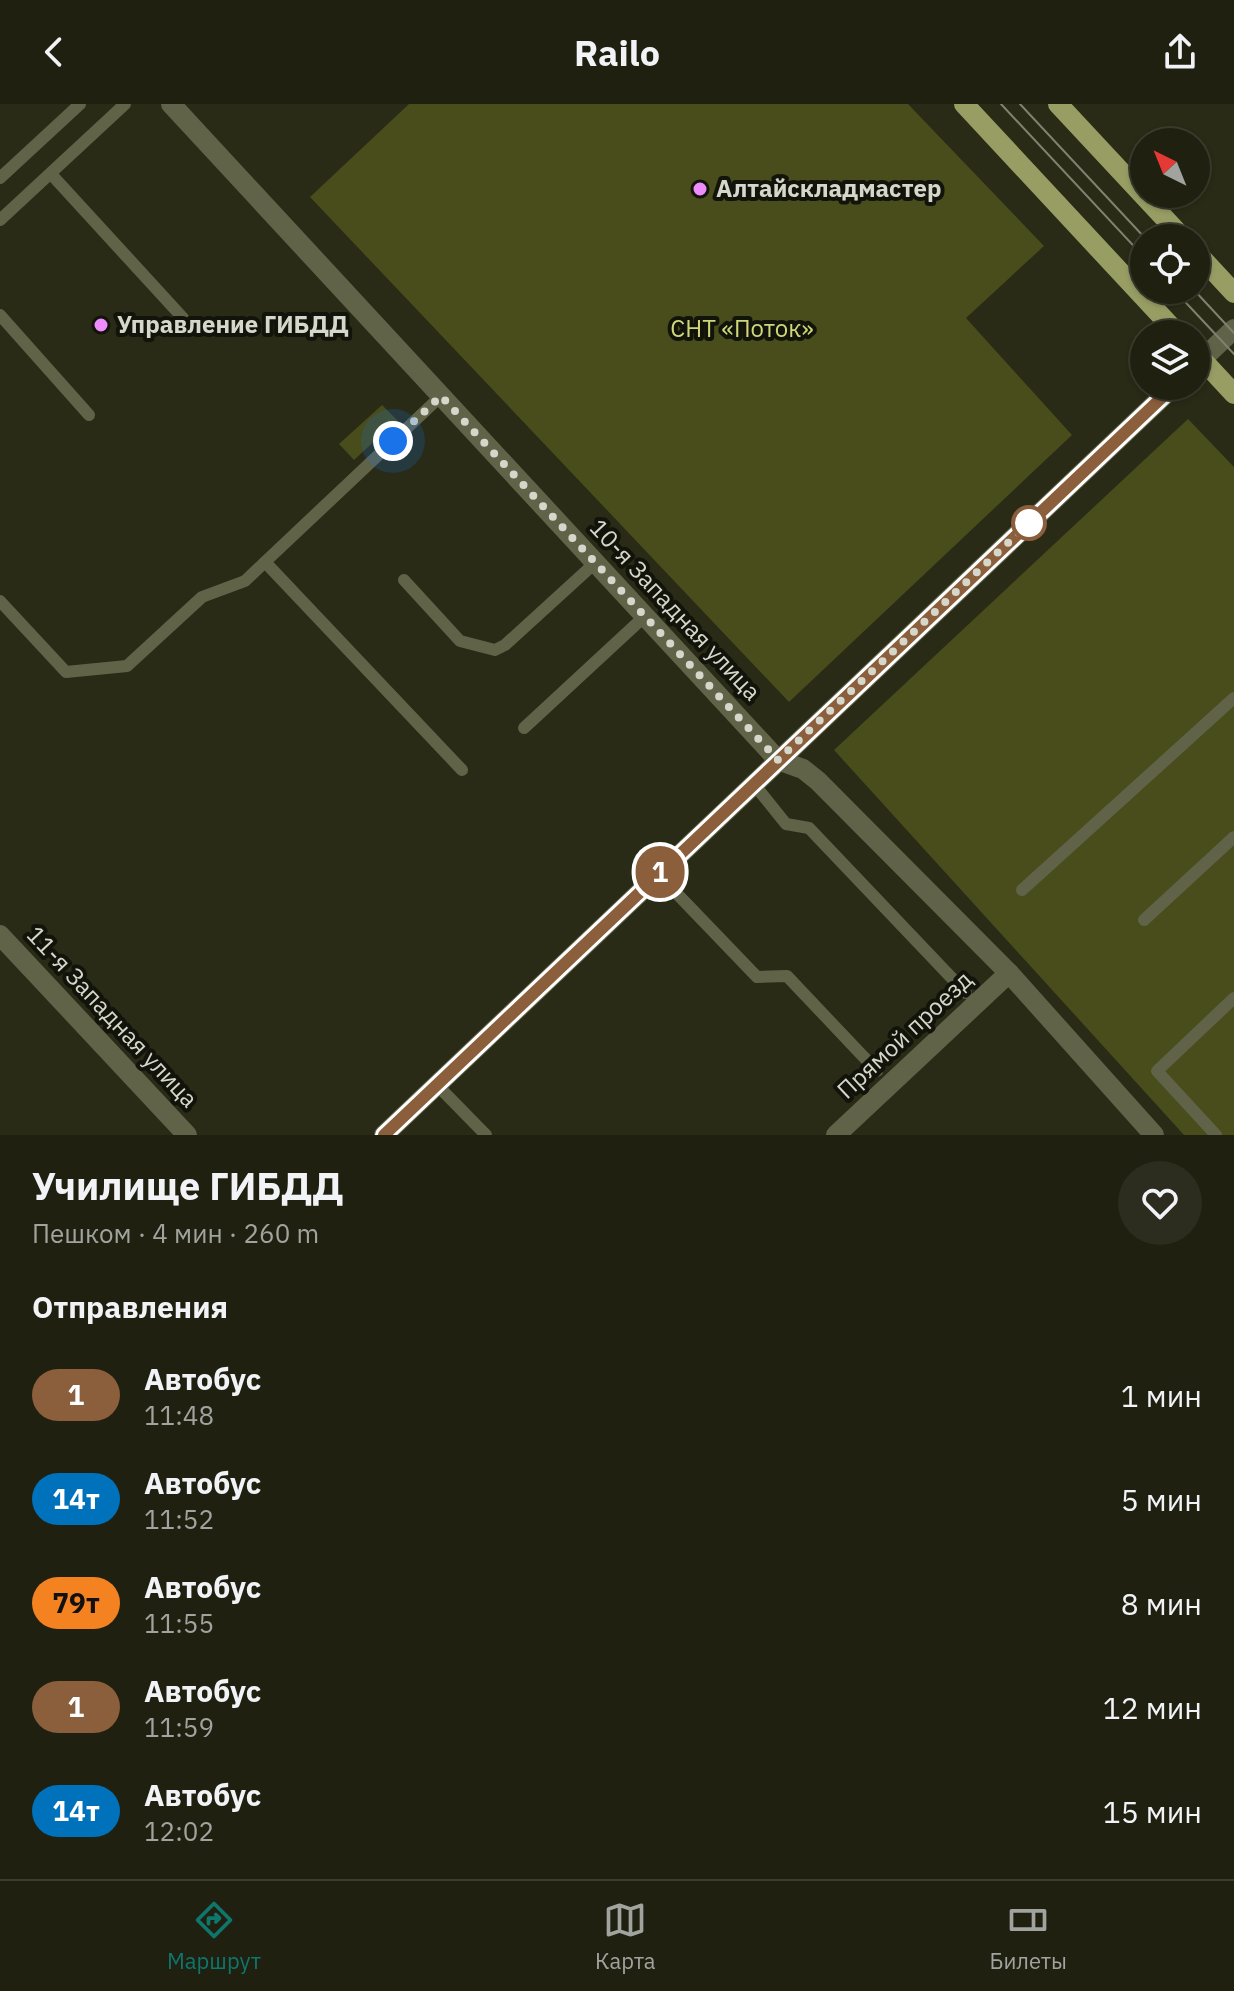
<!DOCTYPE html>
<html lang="ru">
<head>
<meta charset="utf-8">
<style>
  body { margin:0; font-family:"IBM Plex Sans",sans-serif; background:#2c2d1e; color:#f1f3f6; height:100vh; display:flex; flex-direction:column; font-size:30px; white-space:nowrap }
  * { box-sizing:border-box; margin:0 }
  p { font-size:26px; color:#a1a39f }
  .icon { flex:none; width:44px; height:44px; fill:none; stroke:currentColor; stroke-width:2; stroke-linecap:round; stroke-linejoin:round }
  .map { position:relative; height:1031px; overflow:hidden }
  .details { display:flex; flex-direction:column; background:#1f2010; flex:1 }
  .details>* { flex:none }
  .badge { padding:0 16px; border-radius:26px; font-size:28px; line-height:52px }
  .needle { width:52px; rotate:317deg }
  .controls { position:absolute; left:1130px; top:24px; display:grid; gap:16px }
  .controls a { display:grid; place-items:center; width:80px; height:80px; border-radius:50%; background:#1f2010; box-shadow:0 2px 6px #0004,0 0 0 2px #3c3e30; font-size:40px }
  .you { position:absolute; width:40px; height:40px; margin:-20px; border:6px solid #fff; border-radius:50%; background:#1a73e8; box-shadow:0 0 0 12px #1a73e833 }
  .map>.badge { position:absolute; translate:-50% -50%; box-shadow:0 0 0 4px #fff }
  h2 { padding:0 32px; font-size:30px; line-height:72px }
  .round { display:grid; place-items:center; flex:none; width:84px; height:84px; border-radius:42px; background:#2c2d1e }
  .overview { display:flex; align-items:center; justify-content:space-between; height:136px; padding:0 32px }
  h1 { font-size:38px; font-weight:700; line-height:60px }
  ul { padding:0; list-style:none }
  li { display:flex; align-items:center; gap:24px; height:104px; padding:0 32px }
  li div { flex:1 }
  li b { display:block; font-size:30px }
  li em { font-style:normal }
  li .badge { min-width:88px; font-weight:700; text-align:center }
  header { display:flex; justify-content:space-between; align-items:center; height:104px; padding:0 32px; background:#1f2010; font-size:36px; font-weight:700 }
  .tabs { display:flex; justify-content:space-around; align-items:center; height:112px; border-top:2px solid #3c3e30; background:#1f2010; font-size:22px; color:#a1a39f }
  .tabs a { display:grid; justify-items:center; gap:4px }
  .tabs .current { color:#0f766e }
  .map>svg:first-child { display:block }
  .green { fill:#494c1b }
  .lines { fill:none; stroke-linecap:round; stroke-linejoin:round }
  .service { stroke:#616349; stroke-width:12 }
  .minor { stroke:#616349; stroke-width:20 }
  .tertiary { stroke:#616349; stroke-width:20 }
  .primary { stroke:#989d64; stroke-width:20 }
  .tram { stroke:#808271; stroke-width:2 }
  .line-casing { stroke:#fff; stroke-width:18 }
  .line { stroke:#8b5e3c; stroke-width:12 }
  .walk { stroke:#d5d7ca; stroke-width:8; stroke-dasharray:0 14.4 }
  .poi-dot { fill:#ed8cfa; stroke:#12130a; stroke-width:3 }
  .stop-dot { fill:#fff; stroke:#8b5e3c; stroke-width:4 }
  .labels { text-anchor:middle; stroke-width:8; stroke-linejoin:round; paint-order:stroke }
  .poi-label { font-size:24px; font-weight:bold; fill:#d5d7ca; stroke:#12130a; text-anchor:start }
  .park-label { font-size:24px; fill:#cfd777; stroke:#12130a }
  .street-label { font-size:24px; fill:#d5d7ca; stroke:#12130a }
</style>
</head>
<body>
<header><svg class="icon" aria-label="back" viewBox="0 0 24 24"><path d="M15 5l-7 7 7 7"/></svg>Railo<svg class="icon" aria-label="share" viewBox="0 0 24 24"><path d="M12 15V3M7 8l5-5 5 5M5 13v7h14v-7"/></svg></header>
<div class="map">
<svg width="1234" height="1031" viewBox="0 0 1234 1031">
  <rect width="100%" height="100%" fill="#292b16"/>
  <!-- green -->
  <g class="green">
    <polygon points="409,0 908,0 1044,142 966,214 1072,331 789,598 310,93"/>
    <polygon points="382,301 397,316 354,356 339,340"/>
    <polygon points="1188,315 1234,363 1234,1031 1184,1031 834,646"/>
  </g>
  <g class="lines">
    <!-- service -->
    <g class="service">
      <polyline points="51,70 183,214"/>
      <polyline points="0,74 80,0"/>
      <polyline points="0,116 125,0"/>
      <polyline points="0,211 89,311"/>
      <polyline points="441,292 265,458 462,666"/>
      <polyline points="404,476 460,537 495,546 505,541 595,459"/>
      <polyline points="0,497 66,568 127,562 202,493 245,477 265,458"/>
      <polyline points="524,624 645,512"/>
      <polyline points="753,679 786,720 809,724 966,889"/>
      <polyline points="658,770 757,873 787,872 877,967"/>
      <polyline points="1022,786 1234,594"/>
      <polyline points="1144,816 1234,733"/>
      <polyline points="437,981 486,1031"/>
      <polyline points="1216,1031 1157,967 1234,894"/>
    </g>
    <!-- minor -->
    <g class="minor">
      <polyline points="171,0 778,656 803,665 818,677 1009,869 1154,1031"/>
      <polyline points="0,831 187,1031"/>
      <polyline points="836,1031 1009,869"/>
    </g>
    <!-- tertiary -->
    <g class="tertiary">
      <polyline points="1196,261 1234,225"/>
      <polyline points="384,1031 1174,282"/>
    </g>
    <!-- primary -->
    <g class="primary">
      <polyline points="964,0 1178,230"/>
      <polyline points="1058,0 1183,134"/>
      <polyline points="1196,148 1234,189"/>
      <polyline points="1196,249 1234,290"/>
    </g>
    <!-- tram -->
    <g class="tram">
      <polyline points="1001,0 1144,153"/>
      <polyline points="1020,0 1145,134"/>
      <polyline points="1174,186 1234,250"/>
      <polyline points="1194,186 1234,229"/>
    </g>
  </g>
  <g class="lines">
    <!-- line casing -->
    <g class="line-casing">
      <polyline id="line" points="384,1031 1174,282"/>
    </g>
    <!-- line -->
    <use href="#line" class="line"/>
    <!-- walk -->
    <polyline class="walk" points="393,337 441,292 778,656 1029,419"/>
  </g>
  <!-- markers -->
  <g class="poi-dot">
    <circle cx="700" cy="85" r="8"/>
    <circle cx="101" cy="221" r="8"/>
  </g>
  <circle class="stop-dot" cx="1029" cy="419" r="16"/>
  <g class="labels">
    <!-- poi labels -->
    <g class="poi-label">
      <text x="716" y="93">Алтайскладмастер</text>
      <text x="117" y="229">Управление ГИБДД</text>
    </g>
    <!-- park labels -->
    <g class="park-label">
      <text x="742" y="233">СНТ «Поток»</text>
    </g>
    <!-- street labels -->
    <g class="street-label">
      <text transform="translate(675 506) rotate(47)" y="8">10-я Западная улица</text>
      <text transform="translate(112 913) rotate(47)" y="8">11-я Западная улица</text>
      <text transform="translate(905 931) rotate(-43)" y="8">Прямой проезд</text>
    </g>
  </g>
</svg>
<div class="controls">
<a><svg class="needle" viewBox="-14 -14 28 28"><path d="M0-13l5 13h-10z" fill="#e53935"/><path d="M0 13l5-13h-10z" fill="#a1a39f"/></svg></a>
<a><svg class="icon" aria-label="locate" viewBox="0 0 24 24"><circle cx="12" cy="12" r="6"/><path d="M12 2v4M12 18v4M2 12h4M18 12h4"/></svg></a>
<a><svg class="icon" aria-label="layers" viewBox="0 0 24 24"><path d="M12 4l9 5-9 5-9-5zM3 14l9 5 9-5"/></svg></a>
</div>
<div class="you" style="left:393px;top:337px"></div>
<b class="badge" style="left:660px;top:768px;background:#8b5e3c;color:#fff">1</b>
</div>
<section class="details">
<div class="overview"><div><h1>Училище ГИБДД</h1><p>Пешком · 4 мин · 260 m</p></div><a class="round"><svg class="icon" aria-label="heart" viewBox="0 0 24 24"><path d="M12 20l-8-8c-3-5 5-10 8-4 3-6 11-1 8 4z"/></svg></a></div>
<h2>Отправления</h2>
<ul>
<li><span class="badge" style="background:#8b5e3c;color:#fff">1</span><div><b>Автобус</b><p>11:48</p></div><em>1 мин</em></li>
<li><span class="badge" style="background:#0072bc;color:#fff">14т</span><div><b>Автобус</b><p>11:52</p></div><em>5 мин</em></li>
<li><span class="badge" style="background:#f58220;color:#111">79т</span><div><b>Автобус</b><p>11:55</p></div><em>8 мин</em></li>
<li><span class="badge" style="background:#8b5e3c;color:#fff">1</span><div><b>Автобус</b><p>11:59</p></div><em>12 мин</em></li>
<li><span class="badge" style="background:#0072bc;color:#fff">14т</span><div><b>Автобус</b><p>12:02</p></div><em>15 мин</em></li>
</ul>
</section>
<nav class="tabs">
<a class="current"><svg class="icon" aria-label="directions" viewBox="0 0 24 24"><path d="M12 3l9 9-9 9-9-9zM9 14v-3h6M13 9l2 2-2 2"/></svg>Маршрут</a>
<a><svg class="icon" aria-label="map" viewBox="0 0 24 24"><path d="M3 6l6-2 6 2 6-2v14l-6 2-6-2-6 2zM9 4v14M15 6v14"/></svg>Карта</a>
<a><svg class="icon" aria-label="tickets" viewBox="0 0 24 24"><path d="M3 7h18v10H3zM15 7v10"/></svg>Билеты</a>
</nav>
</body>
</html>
